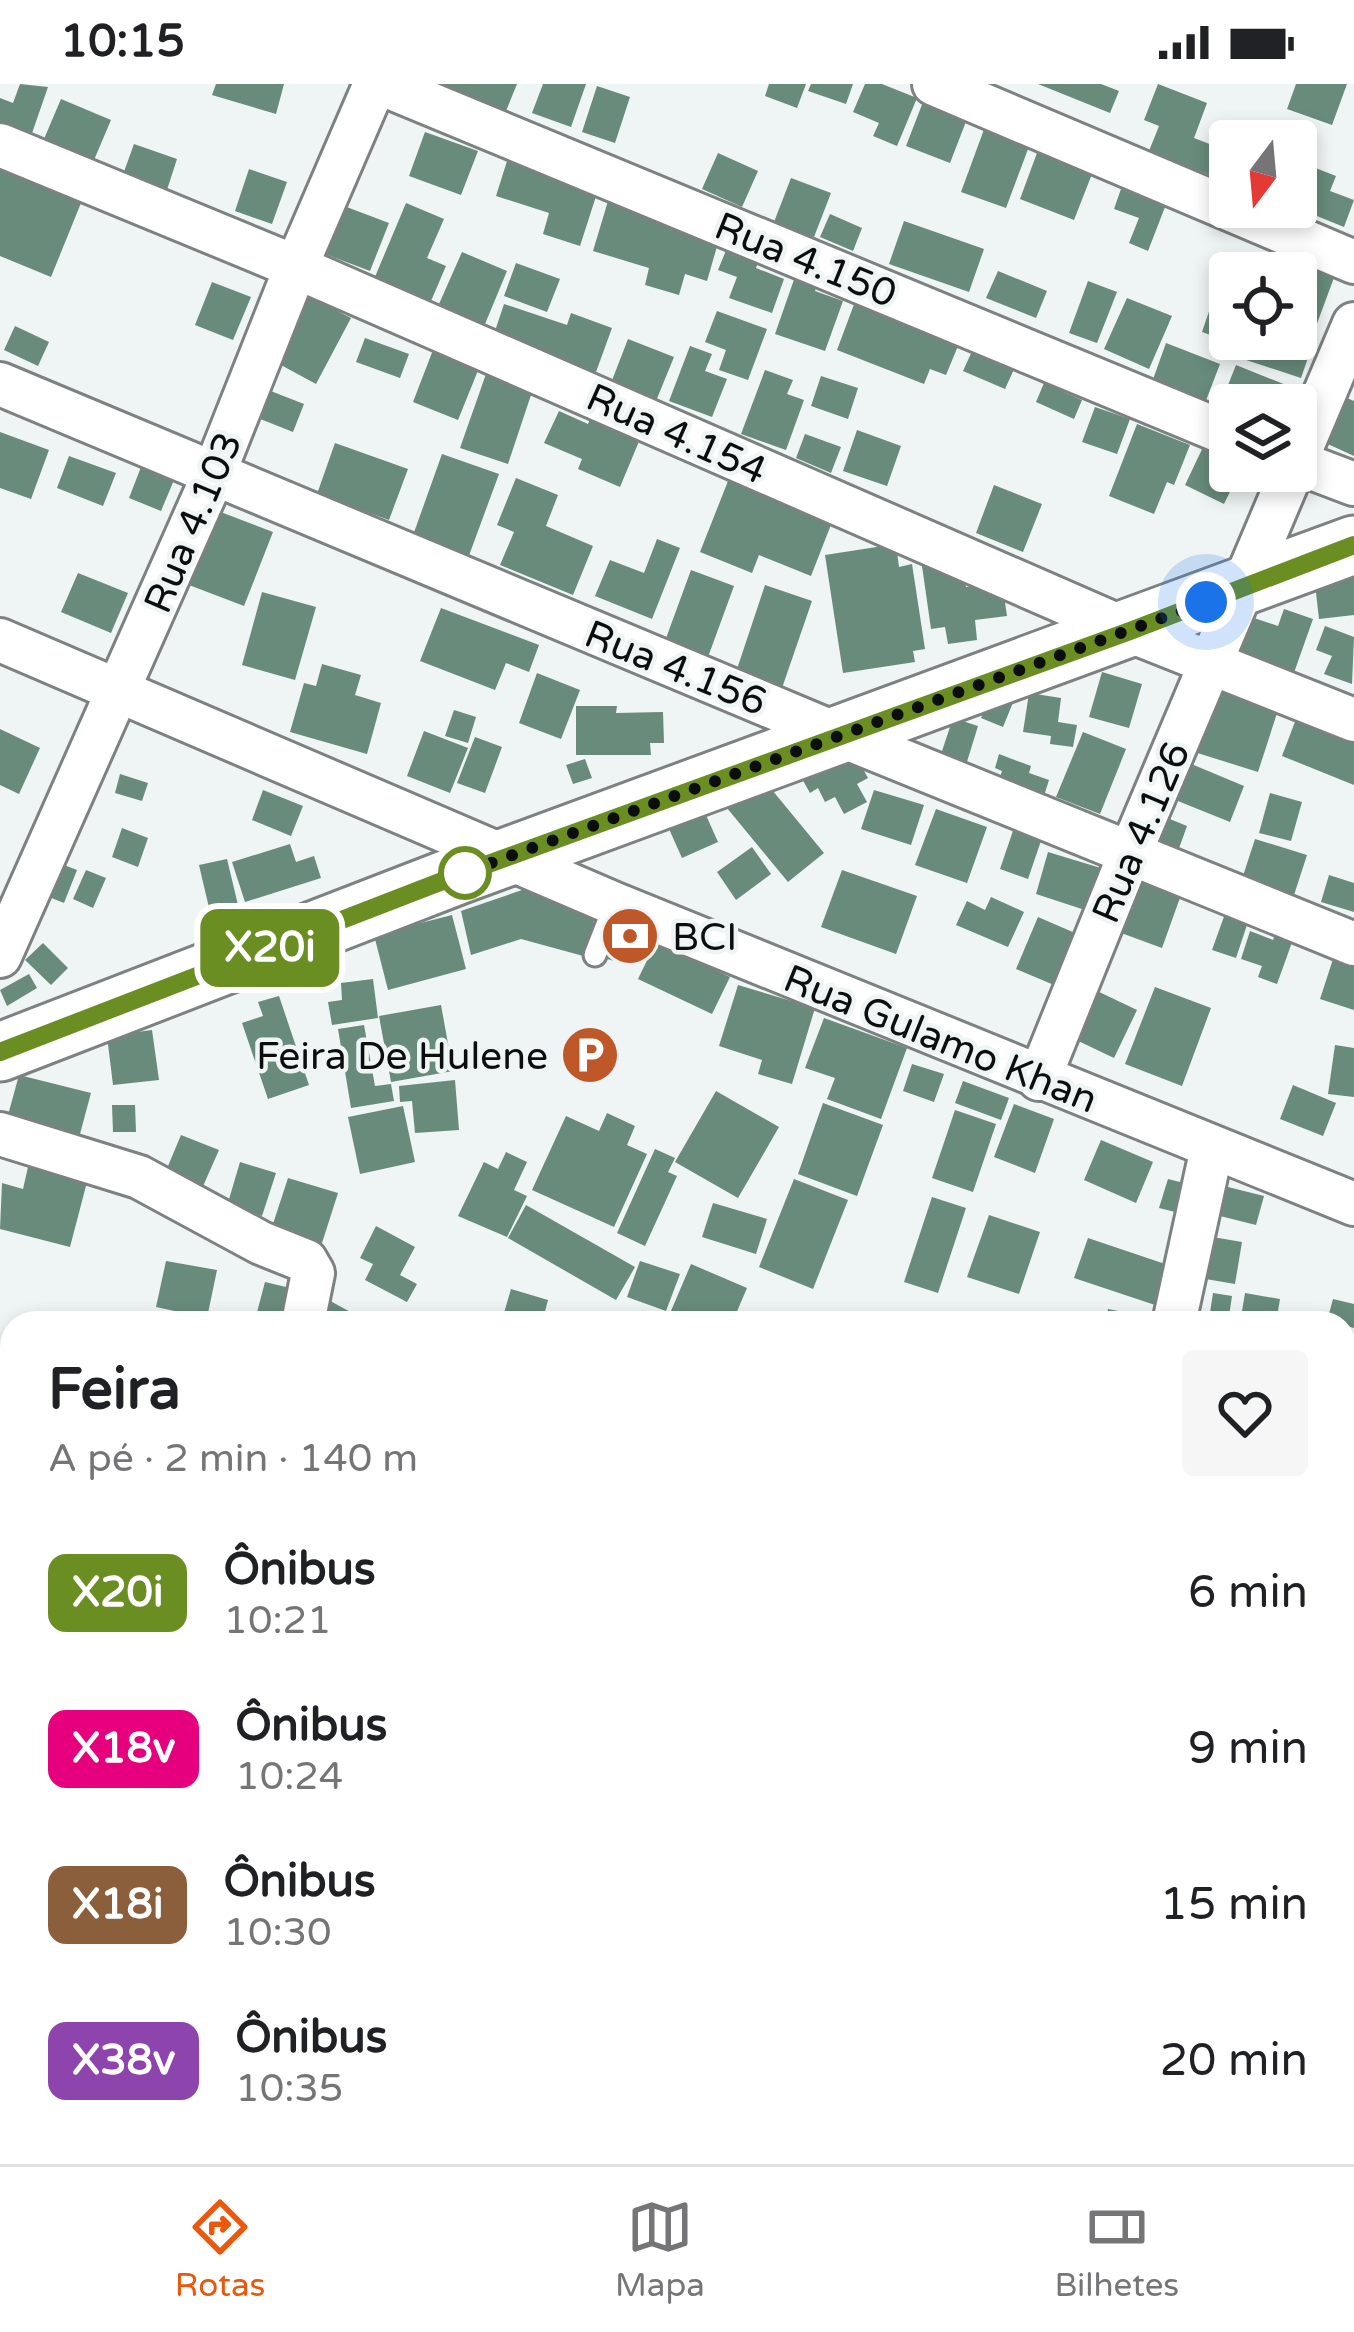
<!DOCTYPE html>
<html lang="pt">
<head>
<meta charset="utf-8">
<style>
  body { margin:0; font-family:"Varela Round",sans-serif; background:#f6f6f6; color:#202124; height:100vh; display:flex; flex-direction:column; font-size:45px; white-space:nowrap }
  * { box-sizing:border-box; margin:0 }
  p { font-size:39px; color:#757577 }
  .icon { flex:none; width:66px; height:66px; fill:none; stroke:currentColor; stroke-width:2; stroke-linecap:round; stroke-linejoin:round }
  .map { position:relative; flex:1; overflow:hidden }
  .drawer { position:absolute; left:0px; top:1227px; width:1356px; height:855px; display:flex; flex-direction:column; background:#fff; border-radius:36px 36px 0 0; box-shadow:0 6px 18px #0003 }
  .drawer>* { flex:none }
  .badge { padding:0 24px; border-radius:18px; font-size:42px; line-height:78px }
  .needle { width:78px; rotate:196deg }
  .buttons { position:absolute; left:1209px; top:36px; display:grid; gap:24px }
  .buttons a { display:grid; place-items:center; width:108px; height:108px; border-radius:12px; background:#fff; box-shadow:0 6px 18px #0003; font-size:60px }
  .you { position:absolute; width:60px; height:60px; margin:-30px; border:9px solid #fff; border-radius:50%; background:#1a73e8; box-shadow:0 0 0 18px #1a73e833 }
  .map>.badge { position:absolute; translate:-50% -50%; box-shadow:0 0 0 6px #fff }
  .round { display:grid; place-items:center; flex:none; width:126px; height:126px; border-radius:12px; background:#f6f6f6 }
  .headline { display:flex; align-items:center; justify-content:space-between; height:204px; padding:0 48px }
  h1 { font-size:57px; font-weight:700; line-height:90px }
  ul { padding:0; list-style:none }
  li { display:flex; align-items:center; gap:36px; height:156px; padding:0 48px }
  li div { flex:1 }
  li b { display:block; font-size:45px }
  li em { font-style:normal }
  li .badge { min-width:132px; font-weight:700; text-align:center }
  .status { display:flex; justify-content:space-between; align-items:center; height:84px; padding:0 60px; background:#fff; direction:ltr }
  .status svg { height:33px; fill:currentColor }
  .tab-bar { display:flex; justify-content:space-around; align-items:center; height:168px; border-top:3px solid #e0e0e0; background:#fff; font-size:33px; color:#757577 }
  .tab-bar a { display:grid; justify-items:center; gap:6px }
  .tab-bar .on { color:#ea580c }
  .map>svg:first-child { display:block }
  .building { fill:#688b7b }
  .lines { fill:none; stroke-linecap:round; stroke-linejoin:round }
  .lane-casing { stroke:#7c8181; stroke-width:27 }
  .street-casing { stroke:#7c8181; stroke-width:48 }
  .secondary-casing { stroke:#7c8181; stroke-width:63 }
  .lane { stroke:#fff; stroke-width:21 }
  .street { stroke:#fff; stroke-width:42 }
  .secondary { stroke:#fff; stroke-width:57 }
  .line-casing { stroke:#fff; stroke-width:27 }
  .line { stroke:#6b8e23; stroke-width:18 }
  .walk { stroke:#0c0e0e; stroke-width:12; stroke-dasharray:0 21.6 }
  .stop-dot { fill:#fff; stroke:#6b8e23; stroke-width:6 }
  .labels { text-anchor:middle; stroke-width:9; stroke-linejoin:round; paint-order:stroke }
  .street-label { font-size:39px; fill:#0c0e0e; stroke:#eff4f4 }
  .poi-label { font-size:39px; fill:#0c0e0e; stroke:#eff4f4; text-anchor:start }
</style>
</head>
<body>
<div class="status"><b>10:15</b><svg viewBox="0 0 49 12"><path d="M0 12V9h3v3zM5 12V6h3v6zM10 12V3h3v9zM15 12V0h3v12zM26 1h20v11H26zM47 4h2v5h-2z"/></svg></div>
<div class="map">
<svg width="1354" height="2080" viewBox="0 0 1354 2080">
  <rect width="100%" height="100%" fill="#eff4f4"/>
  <!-- building -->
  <g class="building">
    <polygon points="20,0 48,3 30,55 0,44 0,14 13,19"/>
    <polygon points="216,0 284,0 276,30 212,11"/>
    <polygon points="442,0 517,0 506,27"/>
    <polygon points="543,0 586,0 571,43 532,29"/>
    <polygon points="769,0 806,0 797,24 765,12"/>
    <polygon points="811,0 853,0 846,20 808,7"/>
    <polygon points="865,0 882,0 917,14 897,62 873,52 879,39 853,28"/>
    <polygon points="1038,0 1101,0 1119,7 1110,29"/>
    <polygon points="1158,0 1207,19 1194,54 1230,68 1228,98 1149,67 1159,42 1144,36"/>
    <polygon points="1296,0 1347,0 1332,41 1287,25"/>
    <polygon points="597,2 630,13 615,59 582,48"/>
    <polygon points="61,15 111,36 94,76 44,55"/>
    <polygon points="923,18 967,35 950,79 906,62"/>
    <polygon points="986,40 1031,57 1006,124 961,108"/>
    <polygon points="425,48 478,67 461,111 409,92"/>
    <polygon points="134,60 177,75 165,112 121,96"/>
    <polygon points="718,69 758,87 742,123 702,105"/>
    <polygon points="1037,69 1092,90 1074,136 1020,115"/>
    <polygon points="508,74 599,103 580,162 543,150 549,129 496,112"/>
    <polygon points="0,81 83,114 51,193 0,172"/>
    <polygon points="1313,83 1336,92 1330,107 1354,116 1344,143 1297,124"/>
    <polygon points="249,85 287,98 272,140 235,127"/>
    <polygon points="791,94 831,109 814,153 774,138"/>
    <polygon points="1121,105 1165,123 1148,167 1129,159 1139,134 1114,125"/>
    <polygon points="611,107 676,126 670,145 718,159 707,197 685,190 679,211 645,201 649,184 593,167"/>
    <polygon points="406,119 444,135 427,174 446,182 428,224 372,200"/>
    <polygon points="344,122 389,139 370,187 325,170"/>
    <polygon points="830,130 862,144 853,167 820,153"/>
    <polygon points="904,137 984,165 969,208 889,180"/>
    <polygon points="1282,157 1335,191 1315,245 1296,238 1296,189 1271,189"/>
    <polygon points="729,159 761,171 756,184 784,195 772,229 729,214 737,193 718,186"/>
    <polygon points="462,168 507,187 485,240 439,220"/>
    <polygon points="516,179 560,195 547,228 504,212"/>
    <polygon points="797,187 819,195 815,207 843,217 825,267 775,250"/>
    <polygon points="998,187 1047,207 1036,234 986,214"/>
    <polygon points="1088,197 1117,208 1097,259 1069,249"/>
    <polygon points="212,198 251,213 233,256 195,241"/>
    <polygon points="1217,204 1230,208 1230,255 1282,255 1311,265 1301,294 1240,274 1244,263 1202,248"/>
    <polygon points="859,207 916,230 911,243 958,262 946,291 930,285 924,300 837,266"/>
    <polygon points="303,209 351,234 316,300 268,274"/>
    <polygon points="1127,214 1172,232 1149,285 1104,265"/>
    <polygon points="504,220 567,241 571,229 612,244 596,288 493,253"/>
    <polygon points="717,227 767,245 748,296 719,286 726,266 705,258"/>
    <polygon points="15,242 49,258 38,282 4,266"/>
    <polygon points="365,254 409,270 400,294 356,278"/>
    <polygon points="628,255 674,273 656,317 611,299"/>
    <polygon points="1166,259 1220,280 1205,319 1152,298"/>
    <polygon points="690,262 712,270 705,287 727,295 712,333 669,317"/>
    <polygon points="973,265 1015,283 1005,305 963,287"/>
    <polygon points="433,266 479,284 458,336 413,318"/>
    <polygon points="1236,281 1286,301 1278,321 1230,321 1230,326 1220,321"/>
    <polygon points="765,286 793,296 787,310 804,316 786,366 741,350"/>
    <polygon points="486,290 533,305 508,380 460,364"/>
    <polygon points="821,292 858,304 848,335 811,322"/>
    <polygon points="1044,299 1082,316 1074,335 1036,318"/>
    <polygon points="263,304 304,320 293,348 253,332"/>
    <polygon points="1340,311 1354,317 1354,372 1319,356"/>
    <polygon points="1095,323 1130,335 1117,370 1082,358"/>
    <polygon points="559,327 588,340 593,328 640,355 620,403 578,385 582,375 544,359"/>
    <polygon points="1137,340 1190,361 1174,401 1167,398 1154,430 1109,412"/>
    <polygon points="857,346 901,362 887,402 843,387"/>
    <polygon points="0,348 49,366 31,415 0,404"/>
    <polygon points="805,350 841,363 831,389 796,374"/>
    <polygon points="335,359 408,385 389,436 317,410"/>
    <polygon points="1205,359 1230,372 1230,387 1240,387 1224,420 1185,401"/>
    <polygon points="442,370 499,390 467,477 411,457"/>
    <polygon points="69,372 116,389 103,422 57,404"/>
    <polygon points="141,383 174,396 161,427 129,414"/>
    <polygon points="730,392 834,433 811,492 759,471 752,489 700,468"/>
    <polygon points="516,394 558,411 546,442 593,462 573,511 500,481 514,448 497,441"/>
    <polygon points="994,401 1042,420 1023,468 976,449"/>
    <polygon points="218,427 273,448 244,522 189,501"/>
    <polygon points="657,455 680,464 652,535 595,512 610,476 644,489"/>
    <polygon points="896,460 899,483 912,480 925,565 913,567 915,578 843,589 825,471"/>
    <polygon points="962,477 966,503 1002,498 1007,532 975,536 977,556 948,560 945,543 931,545 922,482"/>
    <polygon points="691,486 734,502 708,573 665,557"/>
    <polygon points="1354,486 1354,531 1319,535 1314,491"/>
    <polygon points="78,489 128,509 111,549 61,528"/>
    <polygon points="765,501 812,517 782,604 736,588"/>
    <polygon points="262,508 316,523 295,596 242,581"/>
    <polygon points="441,524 539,561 529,588 506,579 495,606 420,577"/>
    <polygon points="1284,525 1313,535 1290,600 1228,579 1245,531 1278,542"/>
    <polygon points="1325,542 1354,553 1352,600 1324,590 1332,572 1316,566"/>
    <polygon points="322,580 361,591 355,611 381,619 367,670 290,648 304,599 316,602"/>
    <polygon points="1102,588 1142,600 1129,644 1089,633"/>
    <polygon points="537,589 580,606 561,655 519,639"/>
    <polygon points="1219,603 1279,623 1258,688 1188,666"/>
    <polygon points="992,608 1014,616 1003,643 981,634"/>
    <polygon points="1029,609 1061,614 1058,638 1077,641 1073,663 1050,660 1051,652 1023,648"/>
    <polygon points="576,622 617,622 616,629 663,628 664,659 650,659 651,671 576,671"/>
    <polygon points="1301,622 1354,643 1354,701 1282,672"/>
    <polygon points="454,626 476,633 468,659 445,652"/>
    <polygon points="953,634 978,642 966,681 940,673"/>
    <polygon points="0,645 40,664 19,710 0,701"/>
    <polygon points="424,647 468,664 450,709 407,692"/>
    <polygon points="1083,648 1126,665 1100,730 1056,713"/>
    <polygon points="475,653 502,663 485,709 457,699"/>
    <polygon points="852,665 868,694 857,700 867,718 844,730 835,713 825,718 818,704 810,709 801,693"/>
    <polygon points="999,670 1031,682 1029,689 1049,696 1043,715 998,699 1002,687 995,684"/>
    <polygon points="1177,674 1244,702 1230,738 1163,711"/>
    <polygon points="585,675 592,694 573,700 566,681"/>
    <polygon points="120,690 148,699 142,717 115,709"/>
    <polygon points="763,695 824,769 788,798 727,724"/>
    <polygon points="263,706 303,722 291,752 252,736"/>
    <polygon points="874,706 924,721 911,761 861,745"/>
    <polygon points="1270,709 1302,718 1291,757 1259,749"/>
    <polygon points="701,720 718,758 682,774 665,736"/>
    <polygon points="936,725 987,743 967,799 915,781"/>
    <polygon points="1160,731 1187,742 1177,770 1149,759"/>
    <polygon points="1016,738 1044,748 1028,795 1000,785"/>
    <polygon points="122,744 148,754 138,783 112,773"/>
    <polygon points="1255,755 1307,771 1294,811 1242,795"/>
    <polygon points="290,760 296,778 314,772 321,794 245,818 232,778"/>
    <polygon points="752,763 771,790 736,816 717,788"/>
    <polygon points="1048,768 1104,785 1091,828 1036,810"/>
    <polygon points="227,775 238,821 210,828 199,781"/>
    <polygon points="56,778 77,786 64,819 44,811"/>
    <polygon points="86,786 106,794 93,824 73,815"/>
    <polygon points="842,786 917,812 896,870 821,843"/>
    <polygon points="1329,791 1354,799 1354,828 1321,818"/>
    <polygon points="1131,794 1181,811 1162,864 1113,846"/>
    <polygon points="528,804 595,830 587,873 521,855 471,871 461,827"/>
    <polygon points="991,813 1024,828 1008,863 956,841 967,817 985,826"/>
    <polygon points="1226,827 1249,835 1236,874 1212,866"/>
    <polygon points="452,831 466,885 388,906 374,851"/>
    <polygon points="1038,833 1075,849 1054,901 1016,885"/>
    <polygon points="614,842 638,849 628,881 604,874"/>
    <polygon points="1277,844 1295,850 1277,900 1258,893 1262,882 1241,875 1250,847 1273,856"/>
    <polygon points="656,858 730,893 712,930 638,895"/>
    <polygon points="43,859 68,884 51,901 25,876"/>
    <polygon points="1335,869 1354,875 1354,926 1320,915"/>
    <polygon points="29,890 37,904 7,922 0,906"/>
    <polygon points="373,895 378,934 332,941 328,918 342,916 341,899"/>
    <polygon points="738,901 815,924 792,1000 758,990 762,976 719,962"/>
    <polygon points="1155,903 1211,924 1182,1002 1125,980"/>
    <polygon points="1095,906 1137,926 1114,974 1072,954"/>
    <polygon points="279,912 309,1001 268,1015 242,939 263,932 258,918"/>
    <polygon points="441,921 453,987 391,998 379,932"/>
    <polygon points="824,934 907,964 881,1035 827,1015 835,994 805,984"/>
    <polygon points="364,941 375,1002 391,1000 394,1017 351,1024 338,945"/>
    <polygon points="152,946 159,996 113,1001 107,952"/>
    <polygon points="1335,961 1354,964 1354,1013 1328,1010"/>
    <polygon points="912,980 944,990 934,1018 903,1007"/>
    <polygon points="19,991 91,1009 77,1061 5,1042"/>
    <polygon points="455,996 459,1046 415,1049 412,1017 400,1018 399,1002"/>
    <polygon points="963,997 1009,1014 1001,1036 955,1019"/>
    <polygon points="1293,1001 1336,1019 1323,1052 1280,1035"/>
    <polygon points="716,1007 779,1043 738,1114 675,1078"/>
    <polygon points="823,1019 883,1041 857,1112 798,1090"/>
    <polygon points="1014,1020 1054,1035 1035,1089 994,1073"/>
    <polygon points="112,1021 135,1021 136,1048 113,1048"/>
    <polygon points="403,1022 415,1078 360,1090 348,1033"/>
    <polygon points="955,1026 996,1040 973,1108 932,1094"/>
    <polygon points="607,1029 635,1042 627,1061 647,1070 614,1143 532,1106 566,1032 599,1047"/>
    <polygon points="181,1051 219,1066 200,1109 163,1094"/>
    <polygon points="1101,1056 1153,1078 1136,1119 1084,1096"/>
    <polygon points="655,1065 675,1074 668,1088 677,1092 645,1162 617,1149"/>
    <polygon points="506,1068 527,1078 514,1106 527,1112 507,1153 458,1132 484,1078 498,1085"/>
    <polygon points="240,1078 276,1089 262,1132 227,1122"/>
    <polygon points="28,1083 87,1098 70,1163 0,1145 2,1099 23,1105"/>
    <polygon points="288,1094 338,1109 322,1159 272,1143"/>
    <polygon points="794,1095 848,1116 813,1205 759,1183"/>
    <polygon points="1168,1095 1192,1101 1183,1130 1159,1124"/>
    <polygon points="1220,1101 1264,1112 1256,1141 1212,1130"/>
    <polygon points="932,1113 966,1124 938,1209 904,1198"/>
    <polygon points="713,1119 767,1135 756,1170 702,1153"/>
    <polygon points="526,1121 635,1183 616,1216 508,1154"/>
    <polygon points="989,1131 1040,1148 1019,1210 967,1193"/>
    <polygon points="376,1142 415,1163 400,1191 417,1200 407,1218 365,1196 373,1180 360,1174"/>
    <polygon points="1201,1151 1242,1158 1235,1200 1194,1193"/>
    <polygon points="1088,1154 1174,1183 1161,1223 1074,1194"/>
    <polygon points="166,1177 217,1186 207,1234 156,1223"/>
    <polygon points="640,1177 680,1190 666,1227 627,1213"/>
    <polygon points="691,1180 747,1204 732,1239 680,1239 668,1234"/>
    <polygon points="265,1198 303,1207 284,1239 256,1232"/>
    <polygon points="511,1205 548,1216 542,1239 501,1239"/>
    <polygon points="1213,1209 1232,1212 1228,1239 1209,1235"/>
    <polygon points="1245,1209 1280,1215 1276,1239 1240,1239"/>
    <polygon points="323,1213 365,1236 364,1239 309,1239"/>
    <polygon points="1333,1215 1354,1220 1354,1244 1327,1237"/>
    <polygon points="1108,1225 1148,1233 1147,1239 1105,1239"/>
    <polygon points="1344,1416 1354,1418 1354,1459 1344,1457"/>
    <polygon points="11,1515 12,1515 12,1566 0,1562 0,1549"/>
    <polygon points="1344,1576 1354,1579 1354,1652 1344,1649"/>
    <polygon points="1344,1889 1354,1892 1354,1973 1344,1970"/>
    <polygon points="0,2039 12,2041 10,2080 0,2080"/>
    <polygon points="601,2070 626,2070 652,2080 597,2080"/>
    <polygon points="731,2070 814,2070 812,2080 729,2080"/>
    <polygon points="1032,2070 1084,2070 1082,2080 1031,2077"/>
    <polygon points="1215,2070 1260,2070 1258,2080 1213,2080"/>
    <polygon points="1290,2070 1331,2070 1329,2080 1288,2080"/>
  </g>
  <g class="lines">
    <!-- lane casing -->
    <g class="lane-casing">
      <polyline id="lane" points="595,871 615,820"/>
    </g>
    <!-- street casing -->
    <g class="street-casing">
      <g id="street">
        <polyline points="382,0 1230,351"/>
        <polyline points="934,0 1354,178"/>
        <polyline points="0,61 296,183 1130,547 1354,636"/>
        <polyline points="0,300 839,651 1354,860"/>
        <polyline points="1296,377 1354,240"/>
        <polyline points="1296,378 1354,400"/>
        <polyline points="0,556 615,820 1354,1120"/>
        <polyline points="0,872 213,392 296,183 375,0"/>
        <polyline points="1039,995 1131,767 1292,387"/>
        <polyline points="0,1050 139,1093 261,1159 306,1177 313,1189 303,1239"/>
        <polyline points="1174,1239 1212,1064"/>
        <polyline points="1344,1654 1354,1656"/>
        <polyline points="264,2080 270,2070"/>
        <polyline points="880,2080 884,2070"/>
      </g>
    </g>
    <!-- secondary casing -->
    <g class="secondary-casing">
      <polyline id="secondary" points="0,968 458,791 1354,461"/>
    </g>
    <!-- lane -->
    <use href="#lane" class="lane"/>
    <!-- street -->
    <use href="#street" class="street"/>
    <!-- secondary -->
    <use href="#secondary" class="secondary"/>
  </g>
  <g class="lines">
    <!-- line casing -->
    <g class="line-casing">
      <polyline id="line" points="0,968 458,791 1130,547 1354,461"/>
    </g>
    <!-- line -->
    <use href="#line" class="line"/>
    <!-- walk -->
    <polyline class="walk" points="465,789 458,791 1206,518"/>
  </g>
  <!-- icons -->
  <defs>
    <g id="bank-disc" transform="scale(3)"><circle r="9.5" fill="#be5828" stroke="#eff4f4"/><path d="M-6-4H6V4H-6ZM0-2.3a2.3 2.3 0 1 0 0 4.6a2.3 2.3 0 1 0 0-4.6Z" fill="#fff"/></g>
    <g id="parking-disc" transform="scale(3)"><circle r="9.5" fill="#be5828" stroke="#eff4f4"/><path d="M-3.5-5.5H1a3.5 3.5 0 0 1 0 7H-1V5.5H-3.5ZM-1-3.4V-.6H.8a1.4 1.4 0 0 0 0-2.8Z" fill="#fff"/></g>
  </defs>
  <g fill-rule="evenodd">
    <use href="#bank-disc" x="630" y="852"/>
    <use href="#parking-disc" x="590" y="971"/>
  </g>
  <!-- markers -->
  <circle class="stop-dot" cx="465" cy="789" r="24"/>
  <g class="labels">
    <!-- street labels -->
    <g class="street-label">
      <text transform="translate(806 175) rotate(22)" y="14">Rua 4.150</text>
      <text transform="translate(677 349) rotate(24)" y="14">Rua 4.154</text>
      <text transform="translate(192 438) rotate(-67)" y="14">Rua 4.103</text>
      <text transform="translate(676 583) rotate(22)" y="14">Rua 4.156</text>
      <text transform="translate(1140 748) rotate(-67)" y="14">Rua 4.126</text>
      <text transform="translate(941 954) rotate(22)" y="14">Rua Gulamo Khan</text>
    </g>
    <!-- poi labels -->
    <g class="poi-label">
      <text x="672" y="866">BCI</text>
      <text x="548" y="985" text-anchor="end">Feira De Hulene</text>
    </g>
  </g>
</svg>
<div class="buttons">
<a><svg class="needle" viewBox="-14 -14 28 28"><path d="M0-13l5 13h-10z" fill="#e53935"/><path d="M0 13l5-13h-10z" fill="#757577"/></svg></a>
<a><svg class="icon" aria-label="locate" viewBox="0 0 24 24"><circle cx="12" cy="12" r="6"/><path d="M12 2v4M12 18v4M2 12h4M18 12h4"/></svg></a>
<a><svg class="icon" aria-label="layers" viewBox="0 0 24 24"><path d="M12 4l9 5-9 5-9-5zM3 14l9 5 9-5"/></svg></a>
</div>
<div class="you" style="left:1206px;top:518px"></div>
<b class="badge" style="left:270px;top:864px;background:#6b8e23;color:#fff">X20i</b>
<section class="drawer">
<div class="headline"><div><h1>Feira</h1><p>A pé · 2 min · 140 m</p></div><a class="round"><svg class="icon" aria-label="heart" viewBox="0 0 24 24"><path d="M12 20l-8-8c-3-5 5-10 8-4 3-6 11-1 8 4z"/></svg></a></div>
<ul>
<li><span class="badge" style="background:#6b8e23;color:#fff">X20i</span><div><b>Ônibus</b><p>10:21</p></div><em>6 min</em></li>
<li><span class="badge" style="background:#e6007e;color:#fff">X18v</span><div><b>Ônibus</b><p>10:24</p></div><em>9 min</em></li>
<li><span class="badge" style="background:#8b5e3c;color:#fff">X18i</span><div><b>Ônibus</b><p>10:30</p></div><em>15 min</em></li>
<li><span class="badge" style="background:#8e44ad;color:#fff">X38v</span><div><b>Ônibus</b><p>10:35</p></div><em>20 min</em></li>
</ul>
</section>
</div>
<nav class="tab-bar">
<a class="on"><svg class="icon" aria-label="directions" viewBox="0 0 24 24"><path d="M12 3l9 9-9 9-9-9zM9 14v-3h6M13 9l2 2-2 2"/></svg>Rotas</a>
<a><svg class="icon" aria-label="map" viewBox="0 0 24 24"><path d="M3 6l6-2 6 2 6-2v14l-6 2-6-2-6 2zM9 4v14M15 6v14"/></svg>Mapa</a>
<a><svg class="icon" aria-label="tickets" viewBox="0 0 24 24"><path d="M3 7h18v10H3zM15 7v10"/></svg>Bilhetes</a>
</nav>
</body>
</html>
